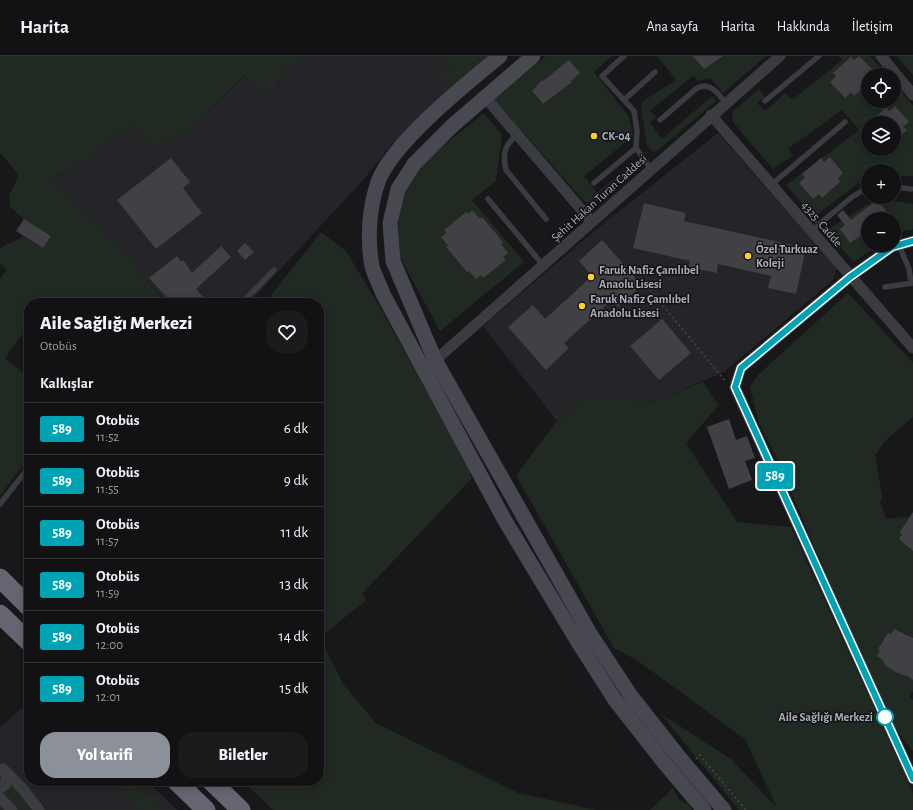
<!DOCTYPE html>
<html lang="tr">
<head>
<meta charset="utf-8">
<style>
  body { margin:0; font-family:"Alegreya Sans",sans-serif; background:#1b1b1d; color:#f1f3f6; height:100vh; display:flex; flex-direction:column; font-size:15px; white-space:nowrap }
  * { box-sizing:border-box; margin:0 }
  p { font-size:13px; color:#9c9ea0 }
  .icon { flex:none; width:22px; height:22px; fill:none; stroke:currentColor; stroke-width:2; stroke-linecap:round; stroke-linejoin:round }
  .map { position:relative; flex:1; overflow:hidden }
  .panel { position:absolute; left:24px; top:242px; width:300px; height:488px; display:flex; flex-direction:column; background:#121214; border-radius:16px; box-shadow:0 2px 10px #0003,0 0 0 1px #313234 }
  .panel>* { flex:none }
  .badge { padding:0 8px; border-radius:3px; font-size:14px; line-height:26px }
  .controls { position:absolute; left:861px; top:12px; display:grid; gap:8px }
  .controls a { display:grid; place-items:center; width:40px; height:40px; border-radius:50%; background:#121214; box-shadow:0 2px 10px #0003,0 0 0 1px #313234; font-size:20px }
  .map>.badge { position:absolute; translate:-50% -50%; box-shadow:0 0 0 2px #fff }
  h2 { padding:0 16px; font-size:15px; line-height:36px }
  .round { display:grid; place-items:center; flex:none; width:42px; height:42px; border-radius:16px; background:#1b1b1d }
  .summary { display:flex; align-items:center; justify-content:space-between; height:68px; padding:0 16px }
  h1 { font-size:19px; font-weight:800; line-height:30px }
  .primary-button { display:flex; gap:8px; margin-top:auto; padding:8px 16px }
  .primary-button a { flex:1; height:46px; border-radius:16px; background:#8c9099; color:#fff; font-size:16px; font-weight:800; line-height:46px; text-align:center }
  .primary-button a+a { background:#1b1b1d; color:#f1f3f6 }
  ul { padding:0; list-style:none }
  li { display:flex; align-items:center; gap:12px; height:52px; padding:0 16px; border-top:1px solid #313234 }
  li div { flex:1 }
  li b { display:block; font-size:15px }
  li em { font-style:normal }
  li .badge { min-width:44px; font-weight:700; text-align:center }
  header { display:flex; align-items:center; gap:24px; box-sizing:border-box; height:56px; padding:0 20px; background:#121214; border-bottom:1px solid #313234 }
  header strong { font-size:19px }
  nav { display:flex; gap:22px; margin-inline-start:auto; font-size:14px }
  .map>svg:first-child { display:block }
  .built { fill:#252428 }
  .green { fill:#202922; fill-rule:evenodd }
  .building { fill:#404045 }
  .lines { fill:none; stroke-linecap:round; stroke-linejoin:round }
  .path { stroke:#3f4047; stroke-width:2; stroke-dasharray:2 3; stroke-linecap:butt }
  .lane { stroke:#3b3b42; stroke-width:5.5 }
  .street { stroke:#3b3b42; stroke-width:11 }
  .secondary { stroke:#474850; stroke-width:15 }
  .highway { stroke:#656671; stroke-width:19 }
  .line-casing { stroke:#fff; stroke-width:9 }
  .line { stroke:#00a3b4; stroke-width:6 }
  .poi-dot { fill:#fed02d; stroke:#131316; stroke-width:1.5 }
  .stop-dot { fill:#fff; stroke:#00a3b4; stroke-width:2 }
  .labels { text-anchor:middle; stroke-width:3; stroke-linejoin:round; paint-order:stroke }
  .poi-label { font-size:12px; font-weight:bold; fill:#aaadbb; stroke:#131316; text-anchor:start }
  .street-label { font-size:12px; fill:#aaadbb; stroke:#131316 }
  .stop-label { font-size:12px; font-weight:bold; fill:#aaadbb; stroke:#131316; text-anchor:end }
</style>
</head>
<body>
<header>
<strong>Harita</strong>
<nav><a>Ana sayfa</a><a>Harita</a><a>Hakkında</a><a>İletişim</a></nav>
</header>
<div class="map">
<svg width="913" height="754" viewBox="0 0 913 754">
  <rect width="100%" height="100%" fill="#18181b"/>
  <!-- built -->
  <g class="built">
    <polygon points="307,0 442,0 450,12 450,37 391,89 364,123 249,247 166,247 127,200 50,120 67,119 130,69 185,77 246,19 276,31 286,12"/>
    <polygon points="718,77 837,212 833,224 724,316 653,346 588,339 557,365 483,270 599,171"/>
    <polygon points="29,646 29,725 147,725 177,754 0,754 0,671"/>
  </g>
  <!-- green -->
  <g class="green">
    <path d="M0,0H307L286,12L276,31L263,39L245,19L185,77L162,87L150,88L130,69L67,119L51,120L127,200L166,247H29V269L5,302L29,322V401L0,440V223L7,214L0,207V193C7,186 17,186 23,180L43,192L51,180L24,163L10,151L9,140L19,119L0,97Z"/>
    <polygon points="442,0 490,0 450,37 437,21 450,12"/>
    <polygon points="546,0 612,0 594,16 629,61 633,80 584,120 597,137 637,104 638,111 592,148 584,145 493,43"/>
    <polygon points="657,0 766,0 723,37 710,22 698,25 694,19 650,55 656,61 650,67 662,83 712,40 716,45 657,95 653,96 647,90 641,50 643,45 676,24"/>
    <path d="M839,0H870L887,19H868V45H894V27L913,49V120H894V115H868V120L814,161L786,129L859,74L842,54L789,92L792,100L773,113L733,66L732,56L759,33L765,41L757,47L765,55L785,37L792,44L842,4ZM868,67H894V93H868Z"/>
    <polygon points="897,0 913,0 913,19"/>
    <polygon points="484,57 502,79 496,125 472,144 524,206 440,275 400,201 398,169 404,133 419,109"/>
    <polygon points="878,142 913,148 913,173 903,175 894,180 894,163 868,163 868,189 880,189 853,206 827,174"/>
    <polygon points="321,176 346,195 381,253 466,406 472,422 362,538 367,544 320,581 343,628 376,667 518,737 596,754 273,754 243,725 319,725 319,247 265,247"/>
    <polygon points="848,237 913,307 913,361 886,384 875,399 882,441 880,447 886,463 913,460 913,635 909,641 913,644 913,695 896,674 832,532 777,403 759,367 750,331 758,319"/>
    <polygon points="703,326 719,349 686,387 737,466 791,471 913,737 913,754 739,754 661,658 731,703 777,752 745,683 638,605 614,592 516,419 557,365 588,339 653,346"/>
    <polygon points="0,711 39,754 12,754 0,742"/>
    <polygon points="111,725 134,725 164,754 142,754"/>
    <polygon points="673,732 679,744 689,749 692,754 650,754"/>
  </g>
  <!-- building -->
  <g class="building">
    <polygon points="693,0 723,0 704,13"/>
    <polygon points="859,0 874,15 868,19 868,27 861,34 854,40 851,36 845,42 830,26 836,20 833,17 851,1 854,4"/>
    <polygon points="569,4 580,17 571,25 572,26 543,48 532,35 542,24 543,25"/>
    <polygon points="895,50 909,66 903,71 907,74 894,86 894,67 869,67 886,51 889,55"/>
    <polygon points="830,101 843,117 838,122 840,126 822,142 819,138 813,143 799,127 805,122 802,118 821,102 824,106"/>
    <polygon points="171,102 190,126 183,132 202,157 156,193 117,144"/>
    <polygon points="877,144 888,157 881,163 868,163 868,175 850,187 840,173 845,169 837,159 843,154 851,164"/>
    <polygon points="644,147 686,157 684,165 806,192 796,238 768,232 771,220 718,208 717,217 689,211 690,205 633,192"/>
    <polygon points="472,154 480,163 482,161 503,186 501,188 508,197 503,201 506,204 483,222 481,219 476,223 469,215 467,216 446,191 448,190 441,181 446,177 444,174 466,156 468,158"/>
    <polygon points="24,163 51,180 43,192 16,175"/>
    <polygon points="602,184 642,229 618,251 612,244 564,287 569,292 546,314 508,271 533,249 545,263 592,220 579,205"/>
    <polygon points="245,187 254,196 245,204 237,195"/>
    <polygon points="221,190 231,201 196,233 209,247 172,247 149,222 177,200 181,206 183,204 192,217"/>
    <polygon points="662,263 691,297 659,324 630,290"/>
    <polygon points="729,363 736,384 747,380 755,402 745,405 752,424 729,433 707,371"/>
    <polygon points="913,456 913,495 899,483 902,478 900,476"/>
    <polygon points="894,573 913,582 913,624 906,619 905,620 899,617 899,618 886,610 882,603 877,600 880,594 878,593 888,577 891,578"/>
  </g>
  <g class="lines">
    <!-- path -->
    <g class="path">
      <polyline points="647,230 726,326"/>
      <polyline points="696,703 700,699 746,754"/>
    </g>
    <!-- lane -->
    <g class="lane">
      <polyline points="624,44 655,16"/>
      <polyline points="765,45 819,0"/>
      <path d="M660,64L697,32C711,26 717,37 726,47"/>
      <path d="M517,78C505,90 502,96 506,114L546,163"/>
      <polyline points="636,92 651,113"/>
      <polyline points="594,127 636,92 637,75 634,55 602,20 624,0"/>
      <polyline points="771,129 845,66"/>
      <polyline points="894,131 911,133"/>
      <polyline points="488,143 543,209"/>
      <polyline points="811,175 852,141 868,131"/>
      <polyline points="899,189 909,213 911,227"/>
      <polyline points="885,231 913,227"/>
      <polyline points="242,247 274,214"/>
      <polyline points="0,448 29,411"/>
    </g>
    <!-- street -->
    <g class="street">
      <polyline points="881,0 913,39"/>
      <polyline points="485,41 592,166"/>
      <polyline points="711,59 913,292"/>
      <polyline points="913,185 892,191 850,221 741,312 735,331 913,723"/>
      <polyline points="431,308 780,0"/>
      <polyline points="5,715 21,731 39,754"/>
      <polyline points="0,732 5,729 7,722 3,713"/>
      <polyline points="0,742 12,754"/>
    </g>
    <!-- secondary -->
    <g class="secondary">
      <path d="M500,0C467,27 392,87 378,126C369,152 367,183 372,210C374,219 380,229 383,238L504,463L578,586L615,644L666,709L704,754"/>
      <polyline points="533,0 452,70 414,108 398,133 390,167 393,205 435,304 589,576 631,640 679,701 724,754"/>
    </g>
    <!-- highway -->
    <g class="highway">
      <polyline points="0,522 29,551"/>
      <polyline points="0,558 29,586"/>
      <polyline points="176,725 206,754"/>
      <polyline points="211,725 241,754"/>
    </g>
  </g>
  <g class="lines">
    <!-- line casing -->
    <g class="line-casing">
      <polyline id="line" points="913,185 892,191 850,221 741,312 735,331 913,723"/>
    </g>
    <!-- line -->
    <use href="#line" class="line"/>
  </g>
  <!-- markers -->
  <g class="poi-dot">
    <circle cx="594" cy="80" r="4"/>
    <circle cx="748" cy="200" r="4"/>
    <circle cx="591" cy="221" r="4"/>
    <circle cx="582" cy="250" r="4"/>
  </g>
  <circle class="stop-dot" cx="885" cy="661" r="8"/>
  <g class="labels">
    <!-- poi labels -->
    <g class="poi-label">
      <text x="602" y="84">CK-04</text>
      <text x="756" y="197">Özel Turkuaz<tspan x="756" dy="14">Koleji</tspan></text>
      <text x="599" y="218">Faruk Nafiz Çamlıbel<tspan x="599" dy="14">Anaolu Lisesi</tspan></text>
      <text x="590" y="247">Faruk Nafiz Çamlıbel<tspan x="590" dy="14">Anadolu Lisesi</tspan></text>
    </g>
    <!-- street labels -->
    <g class="street-label">
      <text transform="translate(599 142) rotate(-42)" y="4">Şehit Hakan Turan Caddesi</text>
      <text transform="translate(822 168) rotate(49)" y="4">4325. Cadde</text>
    </g>
    <!-- stop labels -->
    <g class="stop-label">
      <text x="873" y="665">Aile Sağlığı Merkezi</text>
    </g>
  </g>
</svg>
<div class="controls">
<a><svg class="icon" aria-label="locate" viewBox="0 0 24 24"><circle cx="12" cy="12" r="6"/><path d="M12 2v4M12 18v4M2 12h4M18 12h4"/></svg></a>
<a><svg class="icon" aria-label="layers" viewBox="0 0 24 24"><path d="M12 4l9 5-9 5-9-5zM3 14l9 5 9-5"/></svg></a>
<a>+</a>
<a>−</a>
</div>
<b class="badge" style="left:775px;top:420px;background:#00a3b4;color:#fff">589</b>
<section class="panel">
<div class="summary"><div><h1>Aile Sağlığı Merkezi</h1><p>Otobüs</p></div><a class="round"><svg class="icon" aria-label="heart" viewBox="0 0 24 24"><path d="M12 20l-8-8c-3-5 5-10 8-4 3-6 11-1 8 4z"/></svg></a></div>
<h2>Kalkışlar</h2>
<ul>
<li><span class="badge" style="background:#00a3b4;color:#fff">589</span><div><b>Otobüs</b><p>11:52</p></div><em>6 dk</em></li>
<li><span class="badge" style="background:#00a3b4;color:#fff">589</span><div><b>Otobüs</b><p>11:55</p></div><em>9 dk</em></li>
<li><span class="badge" style="background:#00a3b4;color:#fff">589</span><div><b>Otobüs</b><p>11:57</p></div><em>11 dk</em></li>
<li><span class="badge" style="background:#00a3b4;color:#fff">589</span><div><b>Otobüs</b><p>11:59</p></div><em>13 dk</em></li>
<li><span class="badge" style="background:#00a3b4;color:#fff">589</span><div><b>Otobüs</b><p>12:00</p></div><em>14 dk</em></li>
<li><span class="badge" style="background:#00a3b4;color:#fff">589</span><div><b>Otobüs</b><p>12:01</p></div><em>15 dk</em></li>
</ul>
<div class="primary-button"><a>Yol tarifi</a><a>Biletler</a></div>
</section>
</div>
</body>
</html>
